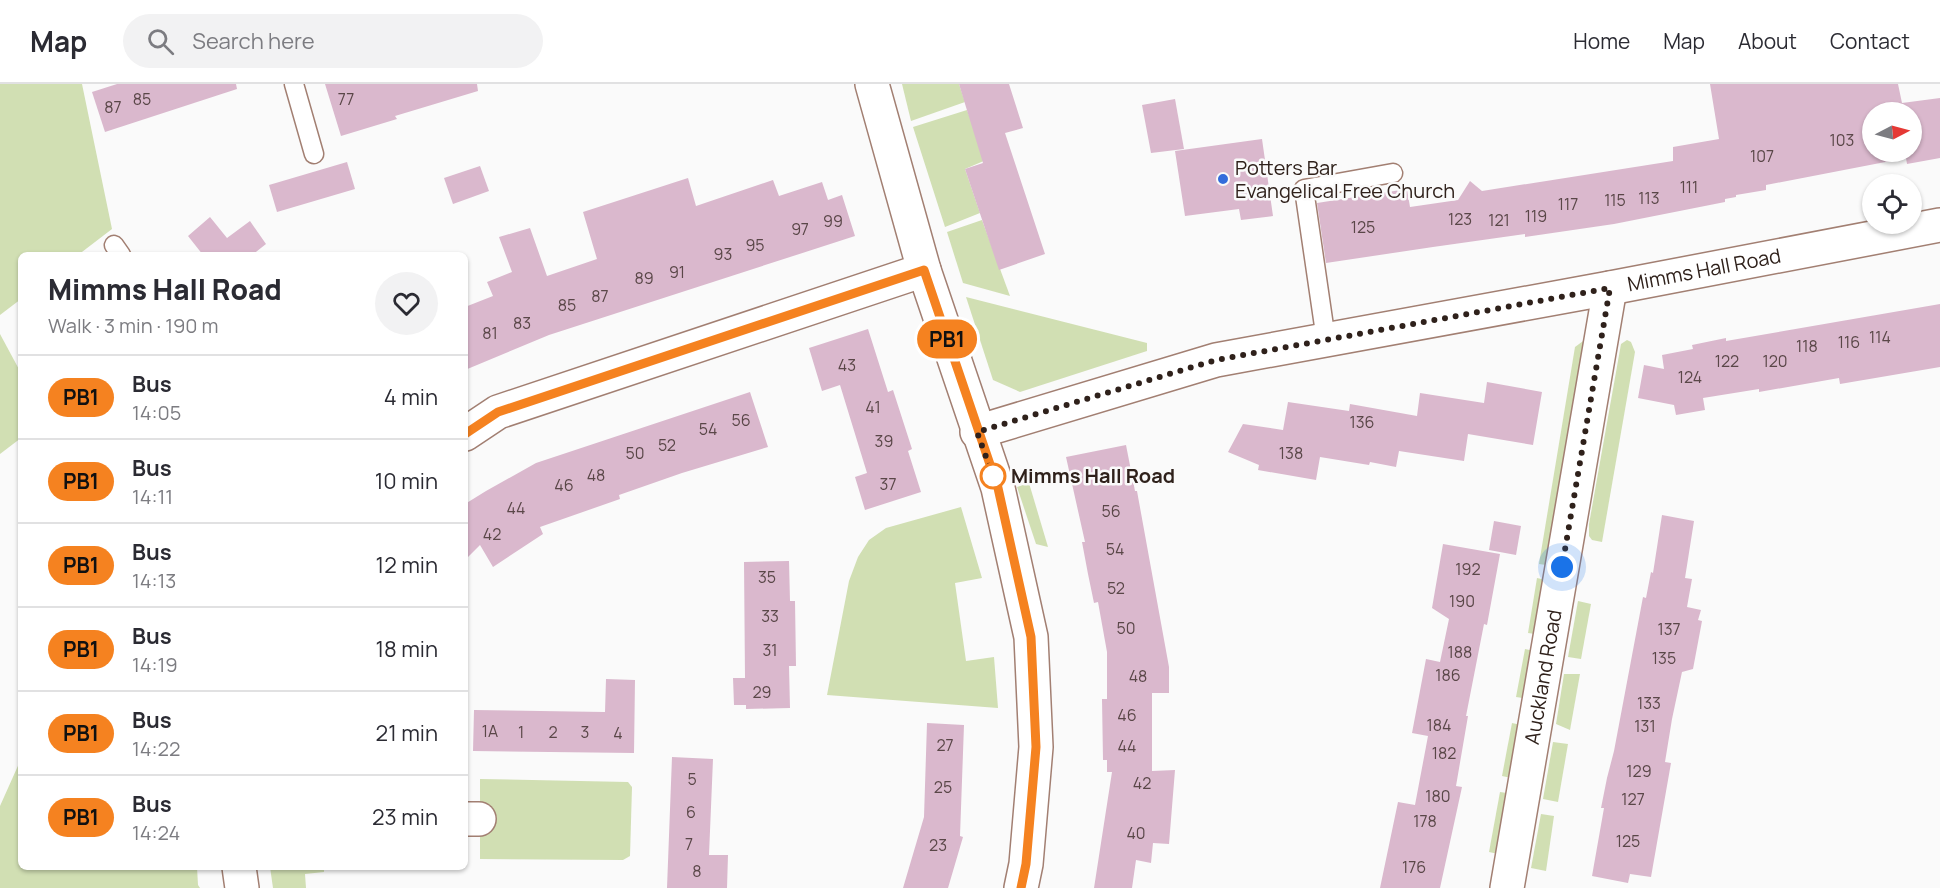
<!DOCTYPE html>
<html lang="en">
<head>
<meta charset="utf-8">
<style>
  body { margin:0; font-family:Manrope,sans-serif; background:#f2f2f3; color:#2b2b33; height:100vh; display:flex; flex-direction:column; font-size:22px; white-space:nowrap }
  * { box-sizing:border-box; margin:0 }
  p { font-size:20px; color:#7c7c81 }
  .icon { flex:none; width:33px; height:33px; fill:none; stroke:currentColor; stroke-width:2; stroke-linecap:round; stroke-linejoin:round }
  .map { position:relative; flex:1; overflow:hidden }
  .drawer { position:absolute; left:18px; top:168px; width:450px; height:618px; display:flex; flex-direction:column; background:#fff; border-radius:9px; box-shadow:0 2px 4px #0004 }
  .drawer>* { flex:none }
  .badge { padding:0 12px; border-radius:20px; font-size:21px; line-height:39px }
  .needle { width:39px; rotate:84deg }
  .tools { position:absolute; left:1862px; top:18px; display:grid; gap:12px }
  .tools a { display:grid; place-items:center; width:60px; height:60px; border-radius:50%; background:#fff; box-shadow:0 2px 4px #0004; font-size:30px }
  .you { position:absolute; width:30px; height:30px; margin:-15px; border:4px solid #fff; border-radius:50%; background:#1a73e8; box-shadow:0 0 0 9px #1a73e833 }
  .map>.badge { position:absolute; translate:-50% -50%; box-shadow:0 0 0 3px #fff }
  .round { display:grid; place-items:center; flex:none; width:63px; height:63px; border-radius:32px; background:#f2f2f3 }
  .head { display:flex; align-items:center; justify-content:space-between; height:102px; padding:0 30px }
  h1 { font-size:28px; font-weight:800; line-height:45px }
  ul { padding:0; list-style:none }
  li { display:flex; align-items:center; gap:18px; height:84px; padding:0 30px; border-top:2px solid #e1e1e2 }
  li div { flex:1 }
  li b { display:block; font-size:22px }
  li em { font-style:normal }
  li .badge { min-width:66px; font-weight:700; text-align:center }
  header { display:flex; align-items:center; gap:36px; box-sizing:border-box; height:84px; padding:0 30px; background:#fff; border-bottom:2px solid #e1e1e2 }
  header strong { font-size:28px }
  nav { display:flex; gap:33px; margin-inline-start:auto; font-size:21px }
  .search { width:420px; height:54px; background:#f2f2f3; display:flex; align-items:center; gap:15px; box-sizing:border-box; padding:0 21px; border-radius:33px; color:#7c7c81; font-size:22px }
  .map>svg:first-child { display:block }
  .green { fill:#d1dfb3 }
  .building { fill:#dab8cd; fill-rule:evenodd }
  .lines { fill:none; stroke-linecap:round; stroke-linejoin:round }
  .lane-casing { stroke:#a27f72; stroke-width:21 }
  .street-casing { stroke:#a27f72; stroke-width:36 }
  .lane { stroke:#fff; stroke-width:18 }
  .street { stroke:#fff; stroke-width:33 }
  .line-casing { stroke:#fff; stroke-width:14 }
  .line { stroke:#f58220; stroke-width:9 }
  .walk { stroke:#2f211b; stroke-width:6; stroke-dasharray:0 10.8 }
  .poi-dot { fill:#336cdb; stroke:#fafafa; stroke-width:2 }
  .stop-dot { fill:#fff; stroke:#f58220; stroke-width:3 }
  .labels { text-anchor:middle; stroke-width:5; stroke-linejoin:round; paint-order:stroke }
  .number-label { font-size:16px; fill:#5a4748 }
  .poi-label { font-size:20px; fill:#2f211b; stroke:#fafafa; text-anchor:start }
  .street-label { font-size:20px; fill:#2f211b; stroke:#fafafa }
  .stop-label { font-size:20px; font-weight:bold; fill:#2f211b; stroke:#fafafa; text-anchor:start }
</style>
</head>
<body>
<header>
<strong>Map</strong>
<div class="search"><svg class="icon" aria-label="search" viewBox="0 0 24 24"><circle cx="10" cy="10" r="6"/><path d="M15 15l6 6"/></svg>Search here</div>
<nav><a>Home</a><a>Map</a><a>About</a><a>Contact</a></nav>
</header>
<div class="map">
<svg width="1940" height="804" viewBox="0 0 1940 804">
  <rect width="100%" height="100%" fill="#fafafa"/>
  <!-- green -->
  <g class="green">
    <polygon points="0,0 82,0 112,145 78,171 21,171 21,215 0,231"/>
    <polygon points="902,0 959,0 965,18 911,37"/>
    <polygon points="967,26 986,76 965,85 980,129 945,143 913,43"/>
    <polygon points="982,136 1010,212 963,199 947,148"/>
    <polygon points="966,213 1147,259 1147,267 1020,308 993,296"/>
    <polygon points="0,250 21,289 21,354 0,370"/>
    <polygon points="1590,252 1554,482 1539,480 1575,263"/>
    <polygon points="1627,256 1631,258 1635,268 1602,458 1592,456 1589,452 1589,440 1621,260"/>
    <polygon points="1029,399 1048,463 1036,460 1017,403"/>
    <polygon points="961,423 982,494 955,499 966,577 994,573 998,624 827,611 849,497 858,473 869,456 886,444"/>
    <polygon points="1537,494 1551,497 1542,551 1528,549"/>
    <polygon points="1578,517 1591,520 1581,575 1568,573"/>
    <polygon points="1525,565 1539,568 1530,615 1516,613"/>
    <polygon points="1564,590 1580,590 1570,646 1556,640"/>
    <polygon points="1512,639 1526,642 1516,695 1502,692"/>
    <polygon points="1553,658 1568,660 1558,718 1543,715"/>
    <polygon points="21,675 21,783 197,783 198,801 200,804 0,804 0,722"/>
    <polygon points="480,695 628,698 632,703 630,772 623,776 480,775"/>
    <polygon points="1500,708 1514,710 1503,771 1489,768"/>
    <polygon points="1541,730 1554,732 1546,787 1531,784"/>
    <polygon points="270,783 324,783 324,788 305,790 306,804 273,804"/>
  </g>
  <!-- building -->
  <g class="building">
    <polygon points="117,0 236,0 237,5 105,48 92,8"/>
    <polygon points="325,0 477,0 478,7 395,32 397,35 341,52"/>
    <polygon points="959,0 1009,0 1023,44 1005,49 1045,170 999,186 965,85 983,79"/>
    <path d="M1710,0H1898L1902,19L1940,14V74L1907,80L1906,74L1766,101V106L1736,111V113L1725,115V118L1614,140L1525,153V150L1433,163L1326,179L1317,119L1407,105L1410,123L1458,116L1470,97L1482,107L1673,77V63L1719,55ZM1872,28H1911V68H1872Z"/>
    <polygon points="1175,15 1184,65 1151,69 1142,21"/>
    <polygon points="1262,55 1273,132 1241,136 1239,125 1185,132 1175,67"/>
    <polygon points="347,78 355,105 277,128 269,101"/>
    <polygon points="480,82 489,107 453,120 444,94"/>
    <polygon points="688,94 696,122 773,96 779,112 822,98 828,116 842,111 855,152 549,251 465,286 465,223 493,212 487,198 512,188 499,153 530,144 547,192 597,175 583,128"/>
    <polygon points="210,133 227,154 250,137 266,160 252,171 203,171 188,152"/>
    <polygon points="1940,220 1940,283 1840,300 1839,294 1759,308 1759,305 1703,314 1705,326 1676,331 1674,321 1638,314 1644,281 1664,285 1662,271 1693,265 1692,261 1726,254 1726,257"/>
    <polygon points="868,245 888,308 893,306 912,365 908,367 921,408 865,426 855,393 867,389 840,301 822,307 809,264"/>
    <polygon points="1487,298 1542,308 1533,361 1468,350 1464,377 1399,367 1396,383 1370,378 1369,381 1320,373 1316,396 1258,386 1259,381 1228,368 1243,340 1283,346 1288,318 1349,327 1350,320 1417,332 1420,309 1484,319"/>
    <polygon points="750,308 768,363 682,389 619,411 620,415 540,443 543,450 493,483 480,461 465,476 465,420 486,407 536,379"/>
    <polygon points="1126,361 1135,407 1137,407 1169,583 1169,609 1152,609 1152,687 1175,686 1169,760 1153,759 1151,779 1136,776 1132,804 1094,804 1112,688 1107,688 1107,676 1103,676 1102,615 1107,615 1107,568 1098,518 1094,519 1088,490 1082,458 1085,458 1066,373"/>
    <polygon points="1662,431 1694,437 1685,494 1692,495 1687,523 1701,526 1698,536 1702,537 1693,585 1682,588 1672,635 1665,678 1671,679 1651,793 1630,790 1628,799 1592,792 1604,724 1601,724 1607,694 1614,667 1643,513 1646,514 1651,488 1653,489"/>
    <polygon points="1494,437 1521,442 1516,471 1489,466"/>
    <polygon points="1443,460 1500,470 1487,541 1484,540 1466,632 1468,632 1456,702 1462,703 1440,804 1380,804 1398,718 1415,721 1428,652 1412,649 1426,575 1440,578 1449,535 1432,524"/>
    <polygon points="789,477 790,517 795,517 796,582 789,582 790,624 746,625 746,621 734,621 733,594 745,594 744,478"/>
    <polygon points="606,595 635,596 634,669 473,667 474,626 605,628"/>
    <polygon points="927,639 964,641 960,752 963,753 948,804 903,804 924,733"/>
    <polygon points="672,673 713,675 709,771 728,771 727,804 667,804"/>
  </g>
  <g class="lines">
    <!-- lane casing -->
    <g class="lane-casing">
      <g id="lane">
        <polyline points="294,0 314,70"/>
        <polyline points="114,161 121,171"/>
        <polyline points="1326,256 1304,105 1393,89"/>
      </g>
    </g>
    <!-- street casing -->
    <g class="street-casing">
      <g id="street">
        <polyline points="872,0 924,186 998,404 1031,553 1036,663 1026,780 1021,804"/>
        <path id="s1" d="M977,348L1216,276L1610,204L1940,141"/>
        <polyline points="465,350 498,328 924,186"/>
        <polyline points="465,735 479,735"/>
        <polyline points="239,783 242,804"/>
        <path id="s2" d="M1507,804L1610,204"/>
      </g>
    </g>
    <!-- lane -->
    <use href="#lane" class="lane"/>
    <!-- street -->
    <use href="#street" class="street"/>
  </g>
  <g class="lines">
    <!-- line casing -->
    <g class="line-casing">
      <polyline id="line" points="465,350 498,328 924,186 998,404 1031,553 1036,663 1026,780 1021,804"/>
    </g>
    <!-- line -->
    <use href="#line" class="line"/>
    <!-- walk -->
    <polyline class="walk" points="993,392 977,348 1000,341 1216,276 1610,204 1562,483"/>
  </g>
  <!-- markers -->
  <circle class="poi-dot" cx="1223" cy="95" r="6"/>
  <circle class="stop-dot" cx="993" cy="392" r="12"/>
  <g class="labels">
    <!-- number labels -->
    <g class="number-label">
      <text x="142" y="21">85</text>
      <text x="346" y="21">77</text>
      <text x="113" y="29">87</text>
      <text x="1842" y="62">103</text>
      <text x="1762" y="78">107</text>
      <text x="1689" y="109">111</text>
      <text x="1649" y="120">113</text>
      <text x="1615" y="122">115</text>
      <text x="1568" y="126">117</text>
      <text x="1536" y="138">119</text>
      <text x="1460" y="141">123</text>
      <text x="1499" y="142">121</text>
      <text x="833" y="143">99</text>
      <text x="1363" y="149">125</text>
      <text x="800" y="151">97</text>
      <text x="755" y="167">95</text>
      <text x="723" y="176">93</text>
      <text x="677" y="194">91</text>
      <text x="644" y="200">89</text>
      <text x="600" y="218">87</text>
      <text x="567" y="227">85</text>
      <text x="522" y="245">83</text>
      <text x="490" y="255">81</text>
      <text x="1880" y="259">114</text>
      <text x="1849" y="264">116</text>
      <text x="1807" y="268">118</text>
      <text x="1727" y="283">122</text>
      <text x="1775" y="283">120</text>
      <text x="847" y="287">43</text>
      <text x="1690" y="299">124</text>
      <text x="873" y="329">41</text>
      <text x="741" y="342">56</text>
      <text x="1362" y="344">136</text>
      <text x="708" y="351">54</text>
      <text x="884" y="363">39</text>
      <text x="667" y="367">52</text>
      <text x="635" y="375">50</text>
      <text x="1291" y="375">138</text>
      <text x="596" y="397">48</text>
      <text x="888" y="406">37</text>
      <text x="564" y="407">46</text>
      <text x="516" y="430">44</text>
      <text x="1111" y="433">56</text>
      <text x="492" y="456">42</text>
      <text x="1115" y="471">54</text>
      <text x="1468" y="491">192</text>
      <text x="767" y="499">35</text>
      <text x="1116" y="510">52</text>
      <text x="1462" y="523">190</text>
      <text x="770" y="538">33</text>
      <text x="1126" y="550">50</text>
      <text x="1669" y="551">137</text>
      <text x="770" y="572">31</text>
      <text x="1460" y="574">188</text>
      <text x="1664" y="580">135</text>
      <text x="1448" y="597">186</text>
      <text x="1138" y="598">48</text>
      <text x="762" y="614">29</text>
      <text x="1649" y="625">133</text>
      <text x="1127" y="637">46</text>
      <text x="1439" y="647">184</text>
      <text x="1645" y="648">131</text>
      <text x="490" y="653">1A</text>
      <text x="521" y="654">1</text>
      <text x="553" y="654">2</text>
      <text x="585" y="654">3</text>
      <text x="618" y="655">4</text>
      <text x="945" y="667">27</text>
      <text x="1127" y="668">44</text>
      <text x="1444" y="675">182</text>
      <text x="1639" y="693">129</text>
      <text x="692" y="701">5</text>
      <text x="1142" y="705">42</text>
      <text x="943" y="709">25</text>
      <text x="1438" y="718">180</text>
      <text x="1633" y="721">127</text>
      <text x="691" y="734">6</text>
      <text x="1425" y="743">178</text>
      <text x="1136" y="755">40</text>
      <text x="1628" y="763">125</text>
      <text x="689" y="766">7</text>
      <text x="938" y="767">23</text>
      <text x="1414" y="789">176</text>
      <text x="697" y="793">8</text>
    </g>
    <!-- poi labels -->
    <g class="poi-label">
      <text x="1235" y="91">Potters Bar<tspan x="1235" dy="23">Evangelical Free Church</tspan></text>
    </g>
    <!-- street labels -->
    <g class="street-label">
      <text dy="7" stroke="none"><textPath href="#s1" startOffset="746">Mimms Hall Road</textPath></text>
      <text dy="7" stroke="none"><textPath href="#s2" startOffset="214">Auckland Road</textPath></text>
    </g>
    <!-- stop labels -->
    <g class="stop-label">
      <text x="1011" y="399">Mimms Hall Road</text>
    </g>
  </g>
</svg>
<div class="tools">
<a><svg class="needle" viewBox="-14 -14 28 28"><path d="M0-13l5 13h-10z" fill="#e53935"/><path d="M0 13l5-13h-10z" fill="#7c7c81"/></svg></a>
<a><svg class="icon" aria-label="locate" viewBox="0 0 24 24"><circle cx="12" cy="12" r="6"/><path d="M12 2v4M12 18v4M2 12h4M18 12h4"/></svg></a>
</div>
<div class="you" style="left:1562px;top:483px"></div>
<b class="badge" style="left:947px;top:255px;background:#f58220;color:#111">PB1</b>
<section class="drawer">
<div class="head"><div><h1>Mimms Hall Road</h1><p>Walk · 3 min · 190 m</p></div><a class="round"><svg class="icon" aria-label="heart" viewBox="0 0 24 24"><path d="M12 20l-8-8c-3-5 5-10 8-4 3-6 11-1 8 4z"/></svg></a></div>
<ul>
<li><span class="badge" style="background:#f58220;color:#111">PB1</span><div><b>Bus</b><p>14:05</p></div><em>4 min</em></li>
<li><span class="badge" style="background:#f58220;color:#111">PB1</span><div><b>Bus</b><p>14:11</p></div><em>10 min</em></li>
<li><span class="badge" style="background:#f58220;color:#111">PB1</span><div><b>Bus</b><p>14:13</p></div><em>12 min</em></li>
<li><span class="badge" style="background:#f58220;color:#111">PB1</span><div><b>Bus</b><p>14:19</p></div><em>18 min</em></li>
<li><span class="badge" style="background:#f58220;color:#111">PB1</span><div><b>Bus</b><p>14:22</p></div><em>21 min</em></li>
<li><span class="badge" style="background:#f58220;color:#111">PB1</span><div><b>Bus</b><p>14:24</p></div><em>23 min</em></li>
</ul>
</section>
</div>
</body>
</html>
